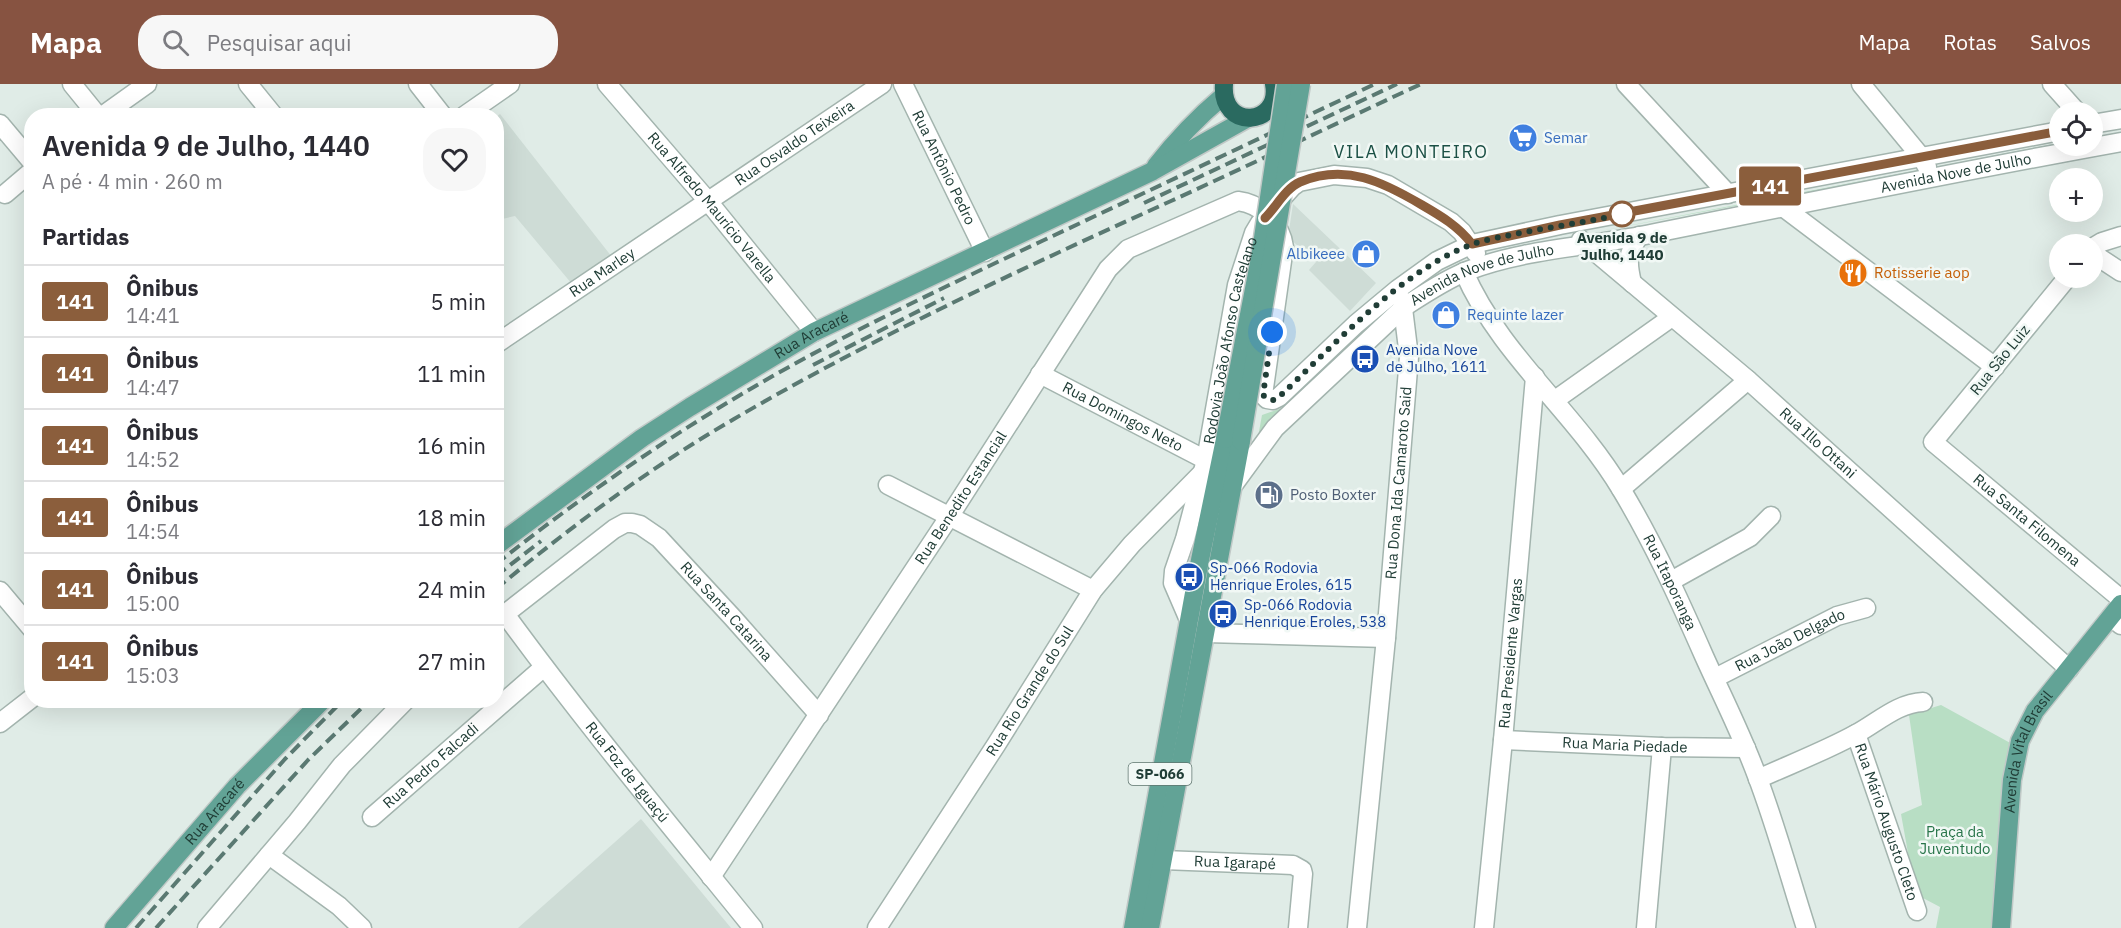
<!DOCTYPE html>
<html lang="pt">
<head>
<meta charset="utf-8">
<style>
  body { margin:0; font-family:"IBM Plex Sans",sans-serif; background:#f7f7f7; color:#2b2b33; height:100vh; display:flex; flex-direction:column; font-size:22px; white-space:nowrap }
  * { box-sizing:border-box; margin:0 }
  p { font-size:20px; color:#7c7c81 }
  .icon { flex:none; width:33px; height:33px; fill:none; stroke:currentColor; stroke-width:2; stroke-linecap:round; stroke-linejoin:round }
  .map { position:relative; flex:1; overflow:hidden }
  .drawer { position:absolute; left:24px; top:24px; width:480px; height:600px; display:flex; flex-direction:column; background:#fff; border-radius:24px; box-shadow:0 6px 24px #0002 }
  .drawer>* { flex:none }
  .badge { padding:0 12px; border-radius:4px; font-size:21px; line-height:39px }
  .tools { position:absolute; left:2049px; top:18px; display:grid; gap:12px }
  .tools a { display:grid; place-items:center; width:54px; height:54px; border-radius:50%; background:#fff; box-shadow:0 6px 24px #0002; font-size:30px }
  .you { position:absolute; width:30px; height:30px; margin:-15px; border:4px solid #fff; border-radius:50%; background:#1a73e8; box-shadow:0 0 0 9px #1a73e833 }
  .map>.badge { position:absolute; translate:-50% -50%; box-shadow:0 0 0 3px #fff }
  h2 { padding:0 18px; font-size:22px; line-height:54px }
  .round { display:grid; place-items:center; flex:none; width:63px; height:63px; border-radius:24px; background:#f7f7f7 }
  .overview { display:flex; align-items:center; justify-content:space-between; height:102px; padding:0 18px }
  h1 { font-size:28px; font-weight:600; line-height:45px }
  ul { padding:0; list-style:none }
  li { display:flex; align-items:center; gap:18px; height:72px; padding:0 18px; border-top:2px solid #e1e1e2 }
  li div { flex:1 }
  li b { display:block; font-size:22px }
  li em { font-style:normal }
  li .badge { min-width:66px; font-weight:700; text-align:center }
  header { display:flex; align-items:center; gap:36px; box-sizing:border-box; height:84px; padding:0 30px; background:#875341; color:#fff }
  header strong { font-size:28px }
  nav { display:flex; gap:33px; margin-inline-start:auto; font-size:21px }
  .search { width:420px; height:54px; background:#f7f7f7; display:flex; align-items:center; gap:15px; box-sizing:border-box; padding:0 21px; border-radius:24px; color:#7c7c81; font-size:22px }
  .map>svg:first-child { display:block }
  .built { fill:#cedcd6 }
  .green { fill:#b8dec4 }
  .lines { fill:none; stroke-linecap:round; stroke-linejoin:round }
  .minor-casing { stroke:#a3b4ae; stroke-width:21 }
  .major-casing { stroke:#c1c9c7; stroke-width:21 }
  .highway-casing { stroke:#c1c9c7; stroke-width:21 }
  .minor { stroke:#fff; stroke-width:18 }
  .major { stroke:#62a396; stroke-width:18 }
  .highway { stroke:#2a6a60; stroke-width:18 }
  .rail { stroke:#5a7972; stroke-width:4; stroke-dasharray:12 6; stroke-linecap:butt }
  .major-bridge-casing { stroke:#c1c9c7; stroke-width:21; stroke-linecap:butt }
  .major-bridge { stroke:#62a396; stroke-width:18 }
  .line-casing { stroke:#fff; stroke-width:14 }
  .line { stroke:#8b5e3c; stroke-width:9 }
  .walk { stroke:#203d36; stroke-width:6; stroke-dasharray:0 10.8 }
  .stop-dot { fill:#fff; stroke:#8b5e3c; stroke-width:3 }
  .labels { text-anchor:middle; stroke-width:5; stroke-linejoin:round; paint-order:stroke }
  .shield { fill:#f1f8f5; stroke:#5f756f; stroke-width:1.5 }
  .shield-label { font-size:14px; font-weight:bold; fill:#203d36 }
  .shop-label { font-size:15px; fill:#366cbe; stroke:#f1f8f5; text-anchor:start }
  .street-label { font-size:15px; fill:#203d36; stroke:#f1f8f5 }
  .stop-label { font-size:15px; font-weight:bold; fill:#203d36; stroke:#f1f8f5 }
  .food-label { font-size:15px; fill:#c56008; stroke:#f1f8f5; text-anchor:start }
  .transit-label { font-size:15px; fill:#164399; stroke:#f1f8f5; text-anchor:start }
  .service-label { font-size:15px; fill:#4e5e75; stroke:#f1f8f5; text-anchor:start }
  .park-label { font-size:15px; fill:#28754a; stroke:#f1f8f5 }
  .quarter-label { font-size:18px; letter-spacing:1.5px; fill:#1b5045; stroke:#f1f8f5 }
</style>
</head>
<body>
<header>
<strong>Mapa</strong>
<div class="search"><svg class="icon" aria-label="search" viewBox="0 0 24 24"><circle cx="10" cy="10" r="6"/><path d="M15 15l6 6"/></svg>Pesquisar aqui</div>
<nav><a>Mapa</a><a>Rotas</a><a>Salvos</a></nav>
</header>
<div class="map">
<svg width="2121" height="844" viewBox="0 0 2121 844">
  <rect width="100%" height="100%" fill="#e0ece7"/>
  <!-- built -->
  <g class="built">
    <polygon points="500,30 612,173 572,200 515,132 502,135 497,130 496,33"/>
    <polygon points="1293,120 1376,199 1350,227 1309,186 1316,178 1288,153"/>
    <polygon points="641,735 731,844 518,844"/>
  </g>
  <!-- green -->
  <g class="green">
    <polygon points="2059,59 2059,61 1585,150"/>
    <polygon points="1389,222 1394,225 1258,353 1262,331 1285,323"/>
    <polygon points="1941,621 2014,661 1993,844 1936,844 1940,823 1923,814 1910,780 1901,730 1922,721 1909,631"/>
  </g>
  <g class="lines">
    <!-- minor casing -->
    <g class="minor-casing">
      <g id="minor">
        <polyline points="72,0 98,32"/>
        <polyline points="248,0 274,32"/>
        <polyline points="418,0 443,32"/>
        <path id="s1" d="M607,0L707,116L814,248"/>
        <path id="s2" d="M903,0L985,168"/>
        <polyline points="1626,0 1728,110"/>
        <polyline points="1861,0 1922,74 1927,83"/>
        <polyline points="2052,0 2077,28"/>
        <polyline points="102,32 147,0"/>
        <polyline points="464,32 510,0"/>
        <polyline points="0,40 32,78"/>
        <polyline points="2092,40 2121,35"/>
        <polyline points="5,110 32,87"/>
        <polyline points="1783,123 1995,283"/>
        <path id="s3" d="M1581,156L1748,296L2069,585"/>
        <polyline points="2092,164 2102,158 2121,152"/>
        <polyline points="2092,169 2121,188"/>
        <path id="s4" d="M1464,188C1500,271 1575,328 1621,405C1653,458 1679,515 1704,572C1722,612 1742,651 1757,692C1776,742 1790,794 1806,844"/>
        <path id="s5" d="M2067,194L1933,358L2121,515"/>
        <path d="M1632,199C1627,178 1627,171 1639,152"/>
        <path id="s6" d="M496,260L882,0"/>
        <path id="s7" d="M1040,290L1206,376"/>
        <polyline points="1555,316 1672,233"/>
        <path id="s8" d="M1234,400L1275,344L1404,223C1424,210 1445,196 1467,187C1521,166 1584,163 1640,152C1800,120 1960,87 2121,58"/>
        <polyline points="888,401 1093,506"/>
        <polyline points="1621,405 1748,296"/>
        <polyline points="1671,497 1750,453 1771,432"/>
        <polyline points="0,507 32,545"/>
        <path id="s9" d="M505,530C584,638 669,740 753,844"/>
        <polyline points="2111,533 2121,541"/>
        <path id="s10" d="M1189,536L1173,499L1174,487L1185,455L1206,376L1237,201L1254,149L1260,139L1292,103L1299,98L1334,91L1367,94L1388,101L1451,138L1462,148L1476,169"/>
        <path id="s11" d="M496,537L614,445L625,439H632L640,441L659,454L733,534L819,631"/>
        <polyline points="1206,549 1386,554"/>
        <path id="s12" d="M1715,594L1837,532L1866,524"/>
        <polyline points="0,639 32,614"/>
        <path id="s13" d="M1856,650L1917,827"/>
        <path id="s14" d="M1503,656L1662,663L1746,664"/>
        <path d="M1758,695C1791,680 1825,667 1856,650C1878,638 1898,619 1923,618"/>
        <path id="s15" d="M372,733L544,583"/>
        <polyline points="269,771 339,822 362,844"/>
        <path id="s16" d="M1163,776L1293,781L1302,786L1303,790L1298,844"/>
        <path id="s17" d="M711,793L949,433L1108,185L1128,165L1238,117C1262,120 1281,140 1284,163L1263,311L1267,315L1273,316L1279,313L1356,240L1398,205L1437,177L1472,160L1560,141L2060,47"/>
        <polyline points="207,844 297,738 342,681 406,616"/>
        <path id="s18" d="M877,844L996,661L1093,506L1132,460L1202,389"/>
        <path id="s19" d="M1357,844L1386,554L1409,273L1402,216"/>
        <path id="s20" d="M1484,844L1503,656L1535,293"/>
        <polyline points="1646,844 1662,663"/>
      </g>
    </g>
    <!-- major casing -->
    <g class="major-casing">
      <g id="major">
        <path d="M1156,82C1176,56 1197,34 1223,12"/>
        <path id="s21" d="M496,462L642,354L690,323L814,248L1153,87L1248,34"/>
        <path id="s22" d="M114,844L237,702L323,616"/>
        <polyline points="1133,844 1200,476 1225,355"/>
        <polyline points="1150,844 1241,357"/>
        <path id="s23" d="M2001,844L2012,696L2020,657L2035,627L2121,520"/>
      </g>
    </g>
    <!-- highway casing -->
    <g class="highway-casing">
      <path id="highway" d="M1224,0C1220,48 1282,42 1274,0"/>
    </g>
    <!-- minor -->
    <use href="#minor" class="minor"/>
    <!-- major -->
    <use href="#major" class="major"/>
    <!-- highway -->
    <use href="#highway" class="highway"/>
    <!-- rail -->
    <g class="rail">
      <polyline points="1144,119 1397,0"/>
      <polyline points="813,281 944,214"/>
      <path d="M496,480C583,411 675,348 771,293C859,243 951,200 1042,157C1153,105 1264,52 1375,0"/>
      <polyline points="496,492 541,457"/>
      <path d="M496,505C571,442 650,384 734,335C874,253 1023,184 1171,117C1254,79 1337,39 1421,0"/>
      <polyline points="136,844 285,675 343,616"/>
      <polyline points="156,844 308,676 370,616"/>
    </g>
    <!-- major-bridge casing -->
    <g class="major-bridge-casing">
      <g id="major-bridge">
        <polyline points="1225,355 1260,174 1286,0"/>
        <polyline points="1241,357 1301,0"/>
      </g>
    </g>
    <!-- major-bridge -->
    <use href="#major-bridge" class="major-bridge"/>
  </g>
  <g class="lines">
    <!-- line casing -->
    <g class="line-casing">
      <path id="line" d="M1265,134C1276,123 1286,104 1300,98C1346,79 1383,98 1422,121C1441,132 1458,142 1472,160L1560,141L2060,47"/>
    </g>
    <!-- line -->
    <use href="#line" class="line"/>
    <!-- walk -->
    <path class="walk" d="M1272,248L1263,311L1267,315L1273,316L1279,313C1334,261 1399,189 1470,161C1483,156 1497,154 1510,151C1547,143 1585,139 1622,130"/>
  </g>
  <!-- icons -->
  <defs>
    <g id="supermarket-disc" transform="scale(1.5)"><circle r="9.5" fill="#3f7fe0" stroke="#f1f8f5"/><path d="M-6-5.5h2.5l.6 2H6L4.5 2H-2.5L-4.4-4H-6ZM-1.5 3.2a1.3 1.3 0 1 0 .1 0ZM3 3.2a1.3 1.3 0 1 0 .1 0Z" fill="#fff"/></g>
    <g id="shop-disc" transform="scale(1.5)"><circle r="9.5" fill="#3f7fe0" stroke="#f1f8f5"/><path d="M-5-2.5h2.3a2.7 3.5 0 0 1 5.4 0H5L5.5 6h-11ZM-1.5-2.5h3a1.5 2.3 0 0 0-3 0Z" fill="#fff"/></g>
    <g id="restaurant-disc" transform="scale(1.5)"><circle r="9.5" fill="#e8710a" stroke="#f1f8f5"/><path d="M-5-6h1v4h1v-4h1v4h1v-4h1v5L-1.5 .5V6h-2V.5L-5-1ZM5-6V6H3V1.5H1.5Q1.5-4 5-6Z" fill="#fff"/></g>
    <g id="bus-disc" transform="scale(1.5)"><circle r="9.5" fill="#1a4fb4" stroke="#f1f8f5"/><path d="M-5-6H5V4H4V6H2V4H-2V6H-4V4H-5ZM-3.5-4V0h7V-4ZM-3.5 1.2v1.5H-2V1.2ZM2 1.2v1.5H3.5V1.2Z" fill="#fff"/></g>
    <g id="fuel-disc" transform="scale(1.5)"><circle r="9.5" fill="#5c6f8a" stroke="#f1f8f5"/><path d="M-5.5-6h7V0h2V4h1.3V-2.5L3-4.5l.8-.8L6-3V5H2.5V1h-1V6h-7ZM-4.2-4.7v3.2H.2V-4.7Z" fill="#fff"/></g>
  </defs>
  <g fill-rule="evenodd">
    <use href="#supermarket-disc" x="1523" y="54"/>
    <use href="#shop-disc" x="1366" y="170"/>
    <use href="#restaurant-disc" x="1853" y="189"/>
    <use href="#shop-disc" x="1446" y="231"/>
    <use href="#bus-disc" x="1365" y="275"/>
    <use href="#fuel-disc" x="1269" y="411"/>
    <use href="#bus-disc" x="1189" y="493"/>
    <use href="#bus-disc" x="1223" y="530"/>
  </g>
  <!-- markers -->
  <circle class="stop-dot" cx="1622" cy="130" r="12"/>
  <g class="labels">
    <!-- shield labels -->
    <rect class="shield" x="1128.5" y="679" width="63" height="22" rx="4.5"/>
    <g class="shield-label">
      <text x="1160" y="695">SP-066</text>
    </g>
    <!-- shop labels -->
    <g class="shop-label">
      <text x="1544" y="59">Semar</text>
      <text x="1345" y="175" text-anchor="end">Albikeee</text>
      <text x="1467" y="236">Requinte lazer</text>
    </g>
    <!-- street labels -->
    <g class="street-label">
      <text dy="5" stroke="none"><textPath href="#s6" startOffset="360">Rua Osvaldo Teixeira</textPath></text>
      <text dy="5" stroke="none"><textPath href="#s2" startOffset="93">Rua Antônio Pedro</textPath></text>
      <text dy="5" stroke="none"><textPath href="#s8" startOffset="818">Avenida Nove de Julho</textPath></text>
      <text dy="5" stroke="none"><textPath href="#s1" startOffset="162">Rua Alfredo Maurício Varella</textPath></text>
      <text dy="5" stroke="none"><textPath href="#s6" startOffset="128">Rua Marley</textPath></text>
      <text dy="5" stroke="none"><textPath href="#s8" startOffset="332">Avenida Nove de Julho</textPath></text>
      <text dy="5" stroke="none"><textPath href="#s21" startOffset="380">Rua Aracaré</textPath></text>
      <text dy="5" stroke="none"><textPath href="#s10" startOffset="290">Rodovia João Afonso Castelano</textPath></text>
      <text transform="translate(2000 276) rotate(-51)" y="5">Rua São Luiz</text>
      <text dy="5" stroke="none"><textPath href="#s7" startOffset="93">Rua Domingos Neto</textPath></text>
      <text dy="5" stroke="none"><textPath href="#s3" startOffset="312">Rua Illo Ottani</textPath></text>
      <text dy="5" stroke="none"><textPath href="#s19" startOffset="447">Rua Dona Ida Camaroto Said</textPath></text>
      <text dy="5" stroke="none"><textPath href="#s17" startOffset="454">Rua Benedito Estancial</textPath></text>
      <text dy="5" stroke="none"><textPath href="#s5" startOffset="334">Rua Santa Filomena</textPath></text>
      <text dy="5" stroke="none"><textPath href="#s4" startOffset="374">Rua Itaporanga</textPath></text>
      <text dy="5" stroke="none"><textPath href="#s11" startOffset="300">Rua Santa Catarina</textPath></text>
      <text dy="5" stroke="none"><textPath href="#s12" startOffset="84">Rua João Delgado</textPath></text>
      <text dy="5" stroke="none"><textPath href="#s20" startOffset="276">Rua Presidente Vargas</textPath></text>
      <text dy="5" stroke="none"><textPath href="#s18" startOffset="282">Rua Rio Grande do Sul</textPath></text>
      <text dy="5" stroke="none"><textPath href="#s14" startOffset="122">Rua Maria Piedade</textPath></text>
      <text dy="5" stroke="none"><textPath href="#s23" startOffset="180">Avenida Vital Brasil</textPath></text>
      <text dy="5" stroke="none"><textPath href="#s15" startOffset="78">Rua Pedro Falcadi</textPath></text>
      <text dy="5" stroke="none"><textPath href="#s9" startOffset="200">Rua Foz de Iguaçú</textPath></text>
      <text dy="5" stroke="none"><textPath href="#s22" startOffset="154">Rua Aracaré</textPath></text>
      <text dy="5" stroke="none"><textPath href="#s13" startOffset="93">Rua Mário Augusto Cleto</textPath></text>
      <text dy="5" stroke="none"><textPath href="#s16" startOffset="72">Rua Igarapé</textPath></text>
    </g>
    <!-- stop labels -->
    <g class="stop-label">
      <text x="1622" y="159">Avenida 9 de<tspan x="1622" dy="17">Julho, 1440</tspan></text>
    </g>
    <!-- food labels -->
    <g class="food-label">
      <text x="1874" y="194">Rotisserie aop</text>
    </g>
    <!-- transit labels -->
    <g class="transit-label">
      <text x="1386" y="271">Avenida Nove<tspan x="1386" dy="17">de Julho, 1611</tspan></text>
      <text x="1210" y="489">Sp-066 Rodovia<tspan x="1210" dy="17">Henrique Eroles, 615</tspan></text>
      <text x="1244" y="526">Sp-066 Rodovia<tspan x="1244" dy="17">Henrique Eroles, 538</tspan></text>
    </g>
    <!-- service labels -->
    <g class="service-label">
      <text x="1290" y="416">Posto Boxter</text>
    </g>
    <!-- park labels -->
    <g class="park-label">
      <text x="1955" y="753">Praça da<tspan x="1955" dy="17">Juventudo</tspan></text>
    </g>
    <!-- quarter labels -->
    <g class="quarter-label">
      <text x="1411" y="74">VILA MONTEIRO</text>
    </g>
  </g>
</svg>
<div class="tools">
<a><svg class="icon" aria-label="locate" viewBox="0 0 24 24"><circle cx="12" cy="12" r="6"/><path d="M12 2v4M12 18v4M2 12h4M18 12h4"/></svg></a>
<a>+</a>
<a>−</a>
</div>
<div class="you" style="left:1272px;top:248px"></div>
<b class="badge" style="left:1770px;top:102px;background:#8b5e3c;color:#fff">141</b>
<section class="drawer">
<div class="overview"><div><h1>Avenida 9 de Julho, 1440</h1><p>A pé · 4 min · 260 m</p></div><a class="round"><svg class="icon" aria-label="heart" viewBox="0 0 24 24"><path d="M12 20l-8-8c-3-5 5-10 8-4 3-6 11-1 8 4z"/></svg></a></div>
<h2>Partidas</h2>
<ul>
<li><span class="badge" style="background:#8b5e3c;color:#fff">141</span><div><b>Ônibus</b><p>14:41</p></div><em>5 min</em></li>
<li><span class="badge" style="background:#8b5e3c;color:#fff">141</span><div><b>Ônibus</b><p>14:47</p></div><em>11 min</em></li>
<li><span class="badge" style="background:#8b5e3c;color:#fff">141</span><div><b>Ônibus</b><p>14:52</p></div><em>16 min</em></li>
<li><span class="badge" style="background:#8b5e3c;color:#fff">141</span><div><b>Ônibus</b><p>14:54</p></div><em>18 min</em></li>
<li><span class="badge" style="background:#8b5e3c;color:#fff">141</span><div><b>Ônibus</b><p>15:00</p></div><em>24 min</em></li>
<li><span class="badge" style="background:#8b5e3c;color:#fff">141</span><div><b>Ônibus</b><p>15:03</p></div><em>27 min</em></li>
</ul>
</section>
</div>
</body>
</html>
